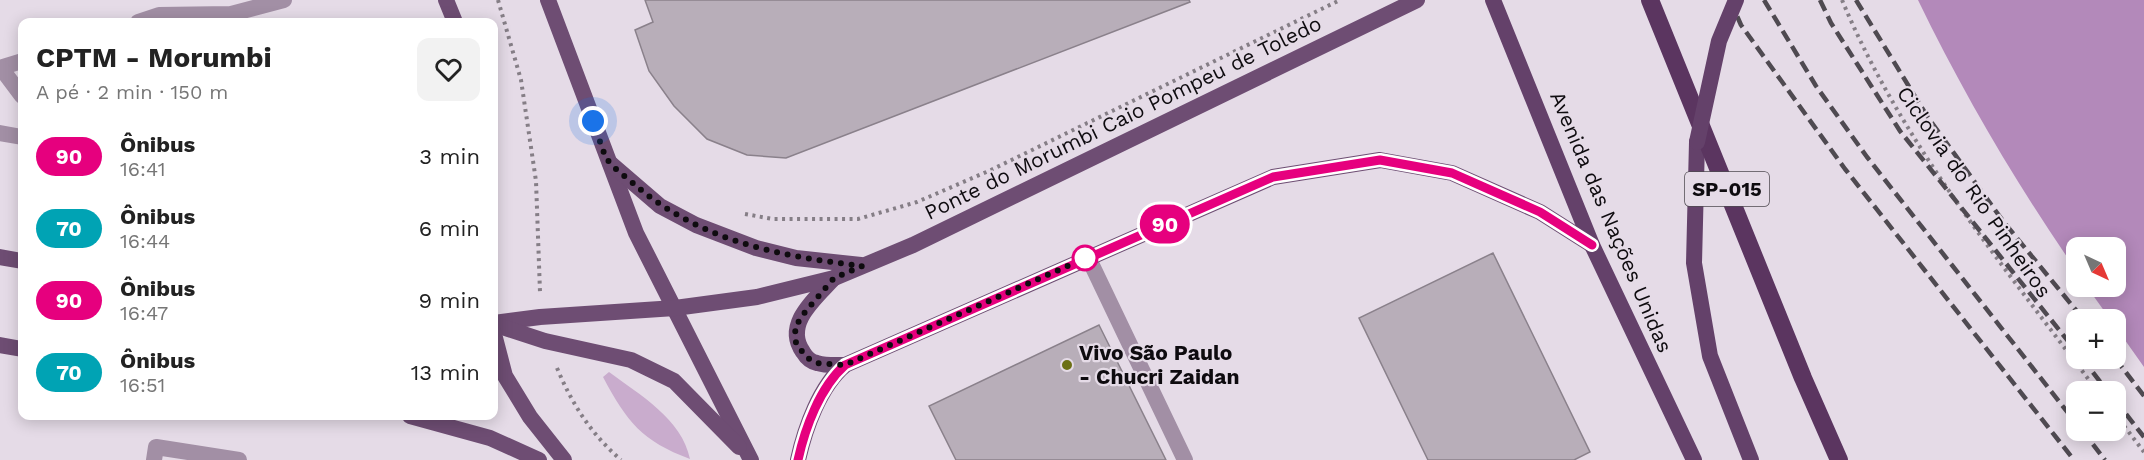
<!DOCTYPE html>
<html lang="pt">
<head>
<meta charset="utf-8">
<style>
  body { margin:0; font-family:"Work Sans",sans-serif; background:#f2f2f2; color:#222; height:100vh; display:flex; flex-direction:column; font-size:22px; white-space:nowrap }
  * { box-sizing:border-box; margin:0 }
  p { font-size:20px; color:#767676 }
  .icon { flex:none; width:33px; height:33px; fill:none; stroke:currentColor; stroke-width:2; stroke-linecap:round; stroke-linejoin:round }
  .map { position:relative; flex:1; overflow:hidden }
  .panel { position:absolute; left:18px; top:18px; width:480px; height:402px; display:flex; flex-direction:column; background:#fff; border-radius:12px; box-shadow:0 3px 15px #0003 }
  .panel>* { flex:none }
  .badge { padding:0 12px; border-radius:20px; font-size:21px; line-height:39px }
  .needle { width:39px; rotate:136deg }
  .fabs { position:absolute; left:2066px; top:237px; display:grid; gap:12px }
  .fabs a { display:grid; place-items:center; width:60px; height:60px; border-radius:12px; background:#fff; box-shadow:0 3px 15px #0003; font-size:30px }
  .you { position:absolute; width:30px; height:30px; margin:-15px; border:4px solid #fff; border-radius:50%; background:#1a73e8; box-shadow:0 0 0 9px #1a73e833 }
  .map>.badge { position:absolute; translate:-50% -50%; box-shadow:0 0 0 3px #fff }
  .round { display:grid; place-items:center; flex:none; width:63px; height:63px; border-radius:12px; background:#f2f2f2 }
  .head { display:flex; align-items:center; justify-content:space-between; height:102px; padding:0 18px }
  h1 { font-size:28px; font-weight:700; line-height:45px }
  ul { padding:0; list-style:none }
  li { display:flex; align-items:center; gap:18px; height:72px; padding:0 18px }
  li div { flex:1 }
  li b { display:block; font-size:22px }
  li em { font-style:normal }
  li .badge { min-width:66px; font-weight:700; text-align:center }
  .map>svg:first-child { display:block }
  .green { fill:#c9accd }
  .water { fill:#b389ba }
  .building { fill:#b8aeb9; stroke:#8a818b; stroke-width:1.5 }
  .lines { fill:none; stroke-linecap:round; stroke-linejoin:round }
  .path { stroke:#857e86; stroke-width:4; stroke-dasharray:3 4.5; stroke-linecap:butt }
  .service { stroke:#a28fa5; stroke-width:16 }
  .primary { stroke:#6e4d73; stroke-width:16 }
  .trunk { stroke:#64416a; stroke-width:16 }
  .motorway { stroke:#5b3560; stroke-width:18 }
  .rail { stroke:#4f4a51; stroke-width:4.5; stroke-dasharray:12 6; stroke-linecap:butt }
  .trunk-bridge { stroke:#64416a; stroke-width:16 }
  .line-casing { stroke:#fff; stroke-width:14 }
  .line { stroke:#e6007e; stroke-width:9 }
  .walk { stroke:#0e0b0f; stroke-width:6; stroke-dasharray:0 10.8 }
  .stop-dot { fill:#fff; stroke:#e6007e; stroke-width:3 }
  .poi-dot { fill:#6c7015; stroke:#e5dbe7; stroke-width:2 }
  .labels { text-anchor:middle; stroke-width:4.5; stroke-linejoin:round; paint-order:stroke }
  .shield { fill:#e5dbe7; stroke:#4e4950; stroke-width:1.5 }
  .shield-label { font-size:20px; font-weight:bold; fill:#0e0b0f }
  .street-label { font-size:21px; fill:#0e0b0f; stroke:#e5dbe7 }
  .poi-label { font-size:21px; font-weight:bold; fill:#0e0b0f; stroke:#e5dbe7; text-anchor:start }
</style>
</head>
<body>
<div class="map">
<svg width="2144" height="460" viewBox="0 0 2144 460">
  <rect width="100%" height="100%" fill="#e5dbe7"/>
  <!-- green -->
  <path class="green" d="M609,372C640,395 682,419 690,459C642,441 627,422 603,377Z"/>
  <!-- water -->
  <path class="water" d="M1918,0H2144V367L2115,326V320L2110,319L2087,287L2115,286V248H2076V270C2017,185 1963,93 1918,0Z"/>
  <!-- building -->
  <g class="building">
    <polygon points="645,0 1189,0 1190,2 786,158 747,155 707,139 674,106 649,71 635,30 653,22"/>
    <polygon points="1493,253 1590,452 1574,460 1428,460 1359,318"/>
    <polygon points="1099,325 1166,460 956,460 929,406"/>
  </g>
  <g class="lines">
    <!-- path -->
    <g class="path">
      <polyline points="498,0 521,80 536,181 540,292"/>
      <path d="M1842,0C1902,144 2005,268 2098,392"/>
      <polyline points="745,214 773,219 858,219 917,202 991,170 1340,0"/>
      <path d="M557,368C572,404 591,434 621,460"/>
      <polyline points="2115,414 2144,452"/>
    </g>
    <!-- service -->
    <g class="service">
      <polyline points="138,22 159,15 231,14 284,0"/>
      <polyline points="0,68 22,61"/>
      <polyline points="1,68 22,96"/>
      <polyline points="0,133 22,137"/>
      <polyline points="1088,257 1185,460"/>
      <polyline points="154,460 156,447 239,460"/>
    </g>
    <!-- primary -->
    <g class="primary">
      <polyline points="446,0 455,22"/>
      <polyline points="548,0 636,233 751,460"/>
      <polyline points="610,163 660,206 696,225 756,248 796,258 861,265"/>
      <polyline points="0,257 22,261"/>
      <path d="M834,278C816,298 783,324 803,352C806,357 811,362 817,363C826,366 836,365 845,365"/>
      <polyline points="494,323 540,317 675,308 757,297 834,278 913,245 1417,0"/>
      <polyline points="496,325 545,341 631,360 674,381 739,447"/>
      <polyline points="494,334 505,376 530,417 564,460"/>
      <polyline points="0,345 22,349"/>
      <polyline points="410,416 490,438 539,460"/>
      <path d="M798,460C805,428 820,386 845,365L1273,177L1380,160L1452,173L1540,212L1592,245"/>
    </g>
    <!-- trunk -->
    <g class="trunk">
      <polyline points="1493,0 1592,245 1694,460"/>
      <polyline points="1697,142 1694,263 1710,356 1751,460"/>
    </g>
    <!-- motorway -->
    <polyline class="motorway" points="1650,0 1803,378 1839,460"/>
    <!-- rail -->
    <g class="rail">
      <polyline points="1730,0 1741,25 1845,169 2074,460"/>
      <polyline points="1764,0 1816,86 1867,157 2076,423"/>
      <polyline points="1820,0 1831,23 1900,131 2076,351"/>
      <polyline points="1856,0 1927,116 2003,221 2084,320"/>
      <polyline points="2082,358 2108,392"/>
      <polyline points="2115,358 2144,396"/>
      <polyline points="2115,400 2144,437"/>
      <polyline points="2082,430 2105,460"/>
    </g>
    <!-- trunk-bridge -->
    <polyline class="trunk-bridge" points="1697,142 1719,41 1736,0"/>
  </g>
  <g class="lines">
    <!-- line casing -->
    <g class="line-casing">
      <path id="line" d="M798,460C805,428 820,387 845,365L1273,177L1380,160L1452,173L1540,212L1592,245"/>
    </g>
    <!-- line -->
    <use href="#line" class="line"/>
    <!-- walk -->
    <path class="walk" d="M593,121C598,133 601,148 607,159C613,168 626,177 634,184C700,241 778,256 862,266L834,278L805,312L795,327L796,343L806,357L816,363L845,365L1088,257L1085,258"/>
  </g>
  <!-- markers -->
  <circle class="stop-dot" cx="1085" cy="258" r="12"/>
  <circle class="poi-dot" cx="1067" cy="365" r="6"/>
  <g class="labels">
    <!-- shield labels -->
    <rect class="shield" x="1685" y="172" width="84" height="34" rx="4.5"/>
    <g class="shield-label">
      <text x="1727" y="196">SP-015</text>
    </g>
    <!-- street labels -->
    <g class="street-label">
      <text transform="translate(1123 118) rotate(-26)" y="7">Ponte do Morumbi Caio Pompeu de Toledo</text>
      <text transform="translate(1974 192) rotate(55)" y="7">Ciclovia do Rio Pinheiros</text>
      <text transform="translate(1611 222) rotate(67)" y="7">Avenida das Nações Unidas</text>
    </g>
    <!-- poi labels -->
    <g class="poi-label">
      <text x="1079" y="360">Vivo São Paulo<tspan x="1079" dy="24">- Chucri Zaidan</tspan></text>
    </g>
  </g>
</svg>
<div class="fabs">
<a><svg class="needle" viewBox="-14 -14 28 28"><path d="M0-13l5 13h-10z" fill="#e53935"/><path d="M0 13l5-13h-10z" fill="#767676"/></svg></a>
<a>+</a>
<a>−</a>
</div>
<div class="you" style="left:593px;top:121px"></div>
<b class="badge" style="left:1165px;top:224px;background:#e6007e;color:#fff">90</b>
<section class="panel">
<div class="head"><div><h1>CPTM - Morumbi</h1><p>A pé · 2 min · 150 m</p></div><a class="round"><svg class="icon" aria-label="heart" viewBox="0 0 24 24"><path d="M12 20l-8-8c-3-5 5-10 8-4 3-6 11-1 8 4z"/></svg></a></div>
<ul>
<li><span class="badge" style="background:#e6007e;color:#fff">90</span><div><b>Ônibus</b><p>16:41</p></div><em>3 min</em></li>
<li><span class="badge" style="background:#00a3b4;color:#fff">70</span><div><b>Ônibus</b><p>16:44</p></div><em>6 min</em></li>
<li><span class="badge" style="background:#e6007e;color:#fff">90</span><div><b>Ônibus</b><p>16:47</p></div><em>9 min</em></li>
<li><span class="badge" style="background:#00a3b4;color:#fff">70</span><div><b>Ônibus</b><p>16:51</p></div><em>13 min</em></li>
</ul>
</section>
</div>
</body>
</html>
